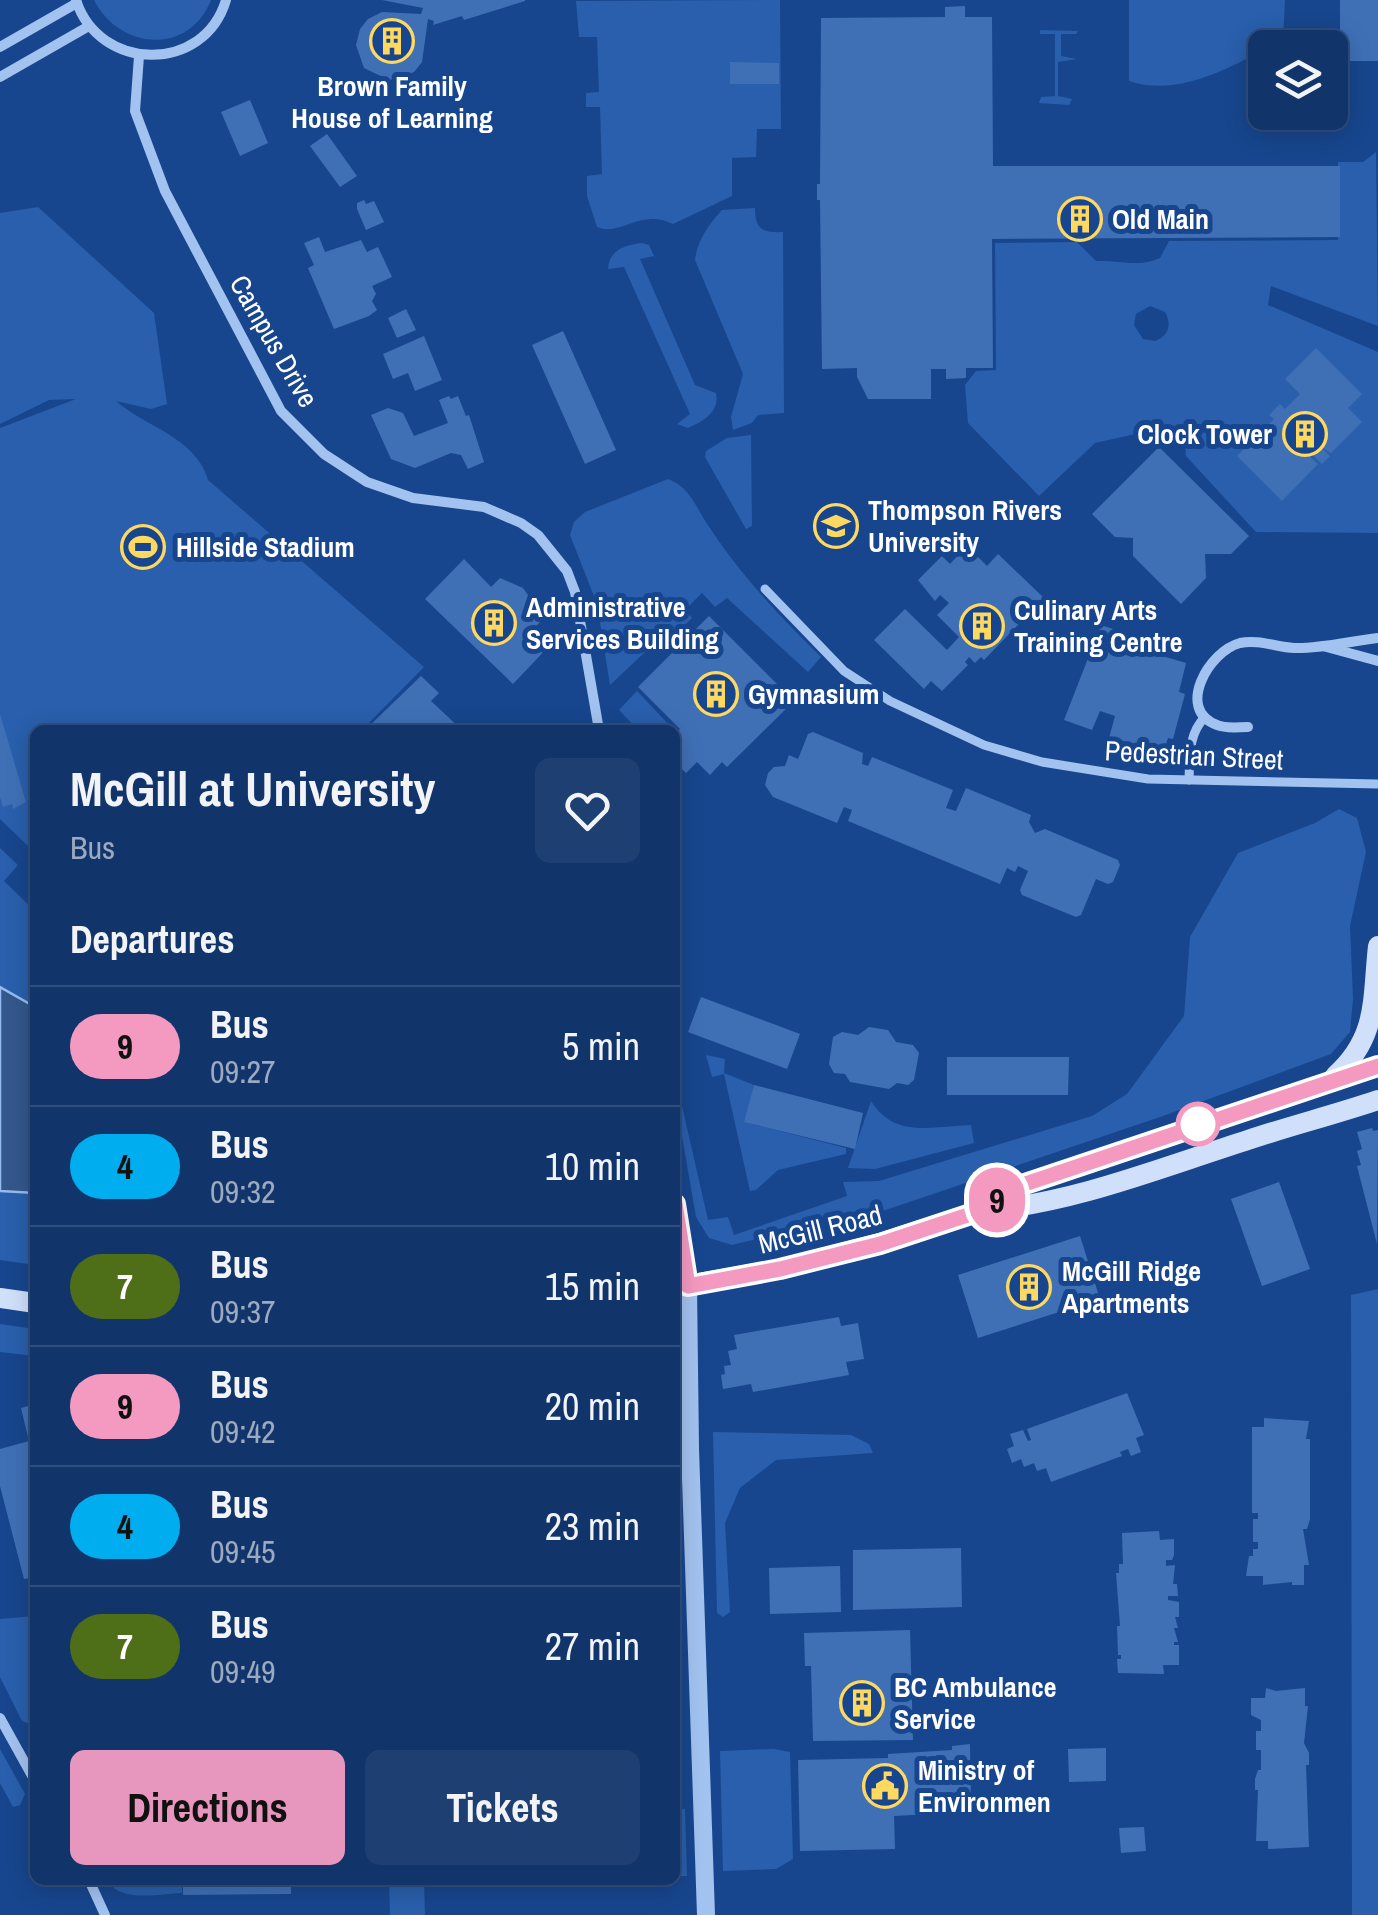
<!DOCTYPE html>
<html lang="en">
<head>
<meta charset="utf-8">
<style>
  body { margin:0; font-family:"Archivo Narrow",sans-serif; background:#1e3f72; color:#f1f3f6; height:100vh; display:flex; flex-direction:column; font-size:38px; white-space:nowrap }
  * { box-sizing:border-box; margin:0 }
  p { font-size:32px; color:#9caac1 }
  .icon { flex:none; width:55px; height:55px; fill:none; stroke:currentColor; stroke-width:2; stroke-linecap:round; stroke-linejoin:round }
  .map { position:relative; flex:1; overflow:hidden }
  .details { position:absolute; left:30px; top:725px; width:650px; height:1160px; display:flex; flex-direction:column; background:#11346a; border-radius:15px; box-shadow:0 5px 25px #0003,0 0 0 2px #304f7e }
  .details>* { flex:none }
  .badge { padding:0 20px; border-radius:32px; font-size:35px; line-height:65px }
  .tools { position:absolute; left:1248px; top:30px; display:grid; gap:20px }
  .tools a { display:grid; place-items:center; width:100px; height:100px; border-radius:15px; background:#11346a; box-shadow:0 5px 25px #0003,0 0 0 2px #304f7e; font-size:50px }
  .map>.badge { position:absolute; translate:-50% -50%; box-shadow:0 0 0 5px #fff }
  h2 { padding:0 40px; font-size:38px; line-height:90px }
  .round { display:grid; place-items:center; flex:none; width:105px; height:105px; border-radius:15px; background:#1e3f72 }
  .overview { display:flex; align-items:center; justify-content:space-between; height:170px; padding:0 40px }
  h1 { font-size:48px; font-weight:700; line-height:75px }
  .primary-button { display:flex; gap:20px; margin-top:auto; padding:20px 40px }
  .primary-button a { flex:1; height:115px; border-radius:15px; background:#e797bd; color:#111; font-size:40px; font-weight:700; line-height:115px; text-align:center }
  .primary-button a+a { background:#1e3f72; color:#f1f3f6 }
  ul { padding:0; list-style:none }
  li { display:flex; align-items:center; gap:30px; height:120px; padding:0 40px; border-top:2px solid #304f7e }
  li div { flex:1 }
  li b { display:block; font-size:38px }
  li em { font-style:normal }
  li .badge { min-width:110px; font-weight:700; text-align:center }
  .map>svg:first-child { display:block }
  .green { fill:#295fac; fill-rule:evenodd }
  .water { fill:#34578c; stroke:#94bcf2; stroke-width:2.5 }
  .building { fill:#3f70b6 }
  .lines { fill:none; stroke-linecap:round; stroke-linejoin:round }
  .pedestrian { stroke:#a2c2ef; stroke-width:9 }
  .minor { stroke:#a2c2ef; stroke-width:10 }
  .tertiary { stroke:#a2c2ef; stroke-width:18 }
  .secondary { stroke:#d0e0fb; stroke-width:20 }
  .line-casing { stroke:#fff; stroke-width:22 }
  .line { stroke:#f49ac1; stroke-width:15 }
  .stop-dot { fill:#fff; stroke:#f49ac1; stroke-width:5 }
  .labels { text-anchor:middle; stroke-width:10; stroke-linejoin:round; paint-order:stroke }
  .poi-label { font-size:28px; font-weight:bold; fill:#fff; stroke:#17468e; text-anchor:start }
  .street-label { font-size:28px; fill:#fff; stroke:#17468e }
</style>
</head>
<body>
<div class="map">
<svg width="1378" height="1915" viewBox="0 0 1378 1915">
  <rect width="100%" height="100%" fill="#17468e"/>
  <!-- green -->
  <g class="green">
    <path d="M94,0H211C189,56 119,50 94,0Z"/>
    <path d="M780,0L781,129H757L756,157L732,158V196L673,224C640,208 621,237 597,227L587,196V176L602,174L600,107H586V93L599,92L597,37H579L576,1Z"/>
    <path d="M1129,0H1285L1283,41C1237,62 1183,99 1129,81Z"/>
    <polygon points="1040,30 1078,31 1076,34 1061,34 1061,56 1077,59 1058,62 1058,96 1072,99 1069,105 1039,103 1041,97 1055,96 1055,34 1040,34"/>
    <path d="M1376,152L1378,326L1271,286L1268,305L1378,352V533L1256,532L1186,456L1185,444L1176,434L1149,431L1095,443L1039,496L968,423L965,385L976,371L996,370L995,243L1077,242L1096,261C1120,260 1138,268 1160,258L1169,241L1338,240V162H1363ZM1150,306L1165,312C1172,324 1169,336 1155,341L1143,339L1134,325L1136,314Z"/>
    <path d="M38,207L154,313L167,404L151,409L116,401C145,427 196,437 208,480L424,667L362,730H35V853L0,819V428L76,399L49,400L0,424V213Z"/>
    <path d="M755,208C755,229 762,233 783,232L784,413L758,415L752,423L733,430L731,417L743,374L695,260C697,241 709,224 722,210Z"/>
    <path d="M642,243L649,245L654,256L640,259L695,385L716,393C720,412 703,421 688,428L677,424L690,414L624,267L608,269C609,250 625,245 642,243Z"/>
    <polygon points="751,435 752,526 746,529 705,457 706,451 727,438"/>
    <path d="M668,479C687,486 694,502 704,519C737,571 777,614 821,657L808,672L727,598L715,607L702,593L685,610L692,618L666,643L660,638L610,685L597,604L570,535L574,522L585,512Z"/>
    <polygon points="637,691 674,730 638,730 619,710"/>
    <polygon points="1339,809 1357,818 1366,852 1350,926 1353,999 1350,1032 1331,1054 1163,1116 859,1219 814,1221 786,1232 732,1245 709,1238 696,1217 675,1096 675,1075 708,1220 728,1217 734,1235 847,1196 843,1182 879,1181 1092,1116 1127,1094 1184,1016 1190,937 1238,853 1315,823"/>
    <polygon points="0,848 18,865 4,881 35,911 35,1265 0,1260"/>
    <polygon points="706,1055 725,1059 724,1073 754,1085 745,1122 846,1148 846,1154 778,1170 756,1190 750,1191 724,1074 712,1077"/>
    <path d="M871,1101C895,1139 931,1126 971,1125L974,1143L875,1169L848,1168Z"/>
    <polygon points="1378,1289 1378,1915 1352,1915 1351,1295"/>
    <polygon points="0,1324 35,1329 35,1356 0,1352"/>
    <polygon points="713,1432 851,1435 869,1444 873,1453 776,1460 740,1488 725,1523 730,1612 723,1617 717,1613"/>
    <polygon points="675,1443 680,1618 675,1618"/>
    <polygon points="35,1616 35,1725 33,1725 22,1721 0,1677 0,1619"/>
    <polygon points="0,1749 25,1794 20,1805 13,1807 0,1783"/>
    <polygon points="774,1749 790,1752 793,1859 776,1869 723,1871 720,1751"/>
    <polygon points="675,1809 685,1809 687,1876 675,1876"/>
    <path d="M107,1880H182V1893C159,1894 120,1903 107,1880Z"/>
    <polygon points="389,1880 424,1880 425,1915 390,1915"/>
  </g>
  <!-- water -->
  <polygon class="water" points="0,987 35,1007 35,1193 0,1191"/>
  <!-- building -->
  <g class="building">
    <polygon points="382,0 525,0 525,1 464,20 462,16 433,25 434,21 428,19 422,62 415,71 402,79 389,80 364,68 356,45 360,29 368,19 382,12 421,14 423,8"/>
    <rect x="1340" y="0" width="38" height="61"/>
    <polygon points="965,6 965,17 992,17 993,166 1340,166 1340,237 992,239 993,368 966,368 966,378 946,379 946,369 931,369 931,399 868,399 857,377 857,368 822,369 820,200 817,200 817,184 820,184 821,18 945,17 945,7"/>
    <polygon points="730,62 779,63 779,84 730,84"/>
    <polygon points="250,100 268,143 240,156 221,112"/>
    <polygon points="327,134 357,176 340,187 310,146"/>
    <polygon points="364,200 366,204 374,201 384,222 366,230 357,209 357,203"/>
    <polygon points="319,237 325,252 361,240 367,252 378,247 392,277 372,286 376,294 372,301 377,310 369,316 334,329 308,268 314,265 304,243"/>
    <polygon points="406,309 416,330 397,338 388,318"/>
    <polygon points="563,331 616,450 585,464 532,345"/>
    <polygon points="424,336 442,380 415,391 408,373 393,379 383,354"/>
    <polygon points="1316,348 1362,394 1348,408 1362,422 1331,453 1321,447 1330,456 1322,464 1312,454 1310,457 1318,464 1282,501 1237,456 1274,419 1269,415 1280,404 1285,409 1300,394 1285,379"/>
    <polygon points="449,396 451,399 458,396 466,416 469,415 484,462 468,469 461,455 451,453 415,468 391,459 371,415 388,408 403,413 414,436 448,423 439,400"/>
    <polygon points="1159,447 1249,536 1231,554 1205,554 1206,578 1181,604 1133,556 1133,538 1115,537 1092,514"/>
    <polygon points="967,546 987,566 998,554 1044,598 984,660 981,657 975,663 969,657 965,662 968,665 942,691 931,681 924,689 874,640 905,609 947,650 959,637 937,615 949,603 940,595 935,601 918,580 942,556 950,564"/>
    <polygon points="464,559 491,587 500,578 523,588 542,615 543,619 534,628 552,643 513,684 425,599"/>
    <polygon points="709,616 794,701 727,767 722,762 710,775 697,762 686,773 675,763 675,733 680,729 638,687"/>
    <polygon points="1101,625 1128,634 1125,649 1136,652 1139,649 1186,663 1179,692 1185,694 1173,739 1168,738 1164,750 1109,738 1115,716 1100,711 1092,730 1064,720"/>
    <polygon points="421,676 439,693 431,701 462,730 365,730"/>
    <polygon points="0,714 26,802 13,809 12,804 3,807 0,797"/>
    <polygon points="813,732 863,753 862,764 868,766 872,757 953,790 946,808 956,811 966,788 1031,815 1029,822 1035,833 1045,829 1118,860 1120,865 1113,882 1108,884 1096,879 1081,915 1076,917 1022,895 1020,890 1028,871 1018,866 1015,872 1007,868 1000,884 848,821 852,810 844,807 837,823 773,797 765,785 768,773 774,767 785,766 789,755 798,759 808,734"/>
    <polygon points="701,997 800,1034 787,1069 688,1032"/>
    <polygon points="869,1027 888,1030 896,1042 913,1045 919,1053 914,1080 908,1085 897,1083 889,1089 850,1082 845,1074 834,1073 829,1064 833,1037 842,1032 858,1035"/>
    <polygon points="947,1057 1069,1057 1068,1095 947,1095"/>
    <polygon points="754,1085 863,1113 855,1149 744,1122"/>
    <polygon points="1372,1128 1373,1131 1378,1130 1377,1244 1357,1166 1361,1165 1357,1151 1362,1149 1357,1132"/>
    <polygon points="1279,1182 1310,1269 1262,1286 1231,1199"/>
    <polygon points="1080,1236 1100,1299 978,1338 958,1275"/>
    <polygon points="839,1317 841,1326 858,1323 864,1359 846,1362 849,1375 753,1392 751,1384 723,1389 721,1375 725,1374 724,1366 731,1365 728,1351 737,1349 734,1335"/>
    <polygon points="1127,1393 1144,1435 1136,1438 1141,1452 1131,1456 1128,1449 1120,1452 1122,1456 1051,1482 1046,1468 1037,1471 1034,1463 1024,1467 1021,1459 1012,1463 1007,1449 1014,1446 1010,1434 1023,1430 1028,1441 1031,1440 1027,1429"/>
    <polygon points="35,1404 35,1577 24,1579 0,1486 0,1449 29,1441 21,1408"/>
    <polygon points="1264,1418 1309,1421 1306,1439 1310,1439 1310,1519 1307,1529 1303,1529 1309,1565 1304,1565 1304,1585 1292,1585 1292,1582 1263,1585 1263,1576 1246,1576 1249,1556 1253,1556 1253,1549 1258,1549 1258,1542 1253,1542 1253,1519 1258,1519 1258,1513 1252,1513 1252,1427 1264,1427"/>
    <polygon points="1159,1531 1160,1540 1174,1539 1174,1555 1172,1560 1166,1560 1166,1566 1175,1565 1173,1584 1177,1584 1178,1596 1168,1596 1168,1600 1179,1602 1179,1617 1175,1617 1178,1628 1174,1628 1178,1642 1174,1642 1174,1645 1179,1645 1179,1665 1163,1665 1164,1674 1118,1673 1117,1659 1121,1659 1121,1655 1118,1655 1117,1626 1120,1626 1116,1573 1119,1573 1119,1564 1123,1564 1122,1533"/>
    <polygon points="961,1548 962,1607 853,1610 853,1550"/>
    <polygon points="840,1566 841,1612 770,1614 769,1568"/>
    <polygon points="910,1630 913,1740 813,1741 811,1666 805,1666 804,1633"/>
    <polygon points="1266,1688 1276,1691 1305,1688 1305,1706 1308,1706 1304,1743 1309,1753 1309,1765 1306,1765 1309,1847 1268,1849 1268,1841 1256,1841 1258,1790 1255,1790 1255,1779 1258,1770 1261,1770 1261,1750 1256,1750 1256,1731 1261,1731 1261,1720 1251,1715 1251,1698 1265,1698"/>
    <polygon points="970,1744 971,1812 894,1816 895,1849 800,1851 798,1760 888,1758 888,1754 952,1750 952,1746"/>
    <polygon points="1106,1748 1106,1781 1069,1782 1068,1749"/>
    <polygon points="1144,1827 1146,1851 1121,1853 1119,1828"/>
    <polygon points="183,1880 291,1880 291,1894 183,1895"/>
  </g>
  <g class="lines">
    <!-- pedestrian -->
    <g class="pedestrian">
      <polyline points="765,589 844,671 890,701 984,745 1042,762 1148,779 1378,784"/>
      <path d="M1189,780C1190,757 1188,734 1205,717"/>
    </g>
    <!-- minor -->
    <g class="minor">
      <path d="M76,0C99,72 204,74 226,0"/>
      <polyline points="0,47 77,3"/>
      <polyline points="139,56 135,111 165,191 281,411 324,454 367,482 413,498 484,507 521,523 538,535 567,571 575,592 599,730"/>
      <polyline points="0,77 89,26"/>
      <polyline points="1323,646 1378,661"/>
      <path d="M1248,727C1238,727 1226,729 1217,725C1175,710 1209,651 1240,643C1258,639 1276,647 1294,648C1321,649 1350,641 1378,638"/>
      <polyline points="675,1205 688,1286"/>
      <polyline points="0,1718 35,1781"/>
      <polyline points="89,1880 105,1915"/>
    </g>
    <!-- tertiary -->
    <polyline class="tertiary" points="688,1286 690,1449 706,1915"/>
    <!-- secondary -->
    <g class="secondary">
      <path d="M1335,1076C1378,1037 1372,1001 1378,946"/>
      <path d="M984,1211C1076,1202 1157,1169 1245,1141C1289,1126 1334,1115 1378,1100"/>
      <polyline points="675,1287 780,1269 880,1243 977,1212 1025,1184 1378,1066"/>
      <polyline points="0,1298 35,1303"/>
    </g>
  </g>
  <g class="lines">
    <!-- line casing -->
    <g class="line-casing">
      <polyline id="line" points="675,1204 688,1286 780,1269 880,1244 977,1212 1025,1184 1378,1066"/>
    </g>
    <!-- line -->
    <use href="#line" class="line"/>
  </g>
  <!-- icons -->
  <defs>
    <g id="building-ring" transform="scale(2.25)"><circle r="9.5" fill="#17468e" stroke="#ffd860" stroke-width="1.5"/><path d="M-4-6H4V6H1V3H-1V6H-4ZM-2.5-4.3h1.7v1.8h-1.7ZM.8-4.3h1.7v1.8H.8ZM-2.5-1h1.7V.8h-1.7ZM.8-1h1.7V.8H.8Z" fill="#ffd860"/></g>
    <g id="university-ring" transform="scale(2.25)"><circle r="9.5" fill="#17468e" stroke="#ffd860" stroke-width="1.5"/><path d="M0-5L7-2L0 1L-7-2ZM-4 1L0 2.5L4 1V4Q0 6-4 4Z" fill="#ffd860"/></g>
    <g id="stadium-ring" transform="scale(2.25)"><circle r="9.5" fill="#17468e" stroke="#ffd860" stroke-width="1.5"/><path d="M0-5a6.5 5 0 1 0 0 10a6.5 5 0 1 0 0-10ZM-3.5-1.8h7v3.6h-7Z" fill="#ffd860"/></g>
    <g id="civic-ring" transform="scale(2.25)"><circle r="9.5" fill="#17468e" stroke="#ffd860" stroke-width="1.5"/><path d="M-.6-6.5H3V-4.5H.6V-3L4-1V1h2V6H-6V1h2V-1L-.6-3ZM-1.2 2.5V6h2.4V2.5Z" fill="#ffd860"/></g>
  </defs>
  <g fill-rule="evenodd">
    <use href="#building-ring" x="392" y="41"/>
    <use href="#building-ring" x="1080" y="219"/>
    <use href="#building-ring" x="1305" y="434"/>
    <use href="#university-ring" x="836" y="526"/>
    <use href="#stadium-ring" x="143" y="547"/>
    <use href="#building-ring" x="494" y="623"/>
    <use href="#building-ring" x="982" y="626"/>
    <use href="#building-ring" x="716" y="694"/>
    <use href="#building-ring" x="1029" y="1287"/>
    <use href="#building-ring" x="862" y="1703"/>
    <use href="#civic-ring" x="885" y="1786"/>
  </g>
  <!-- markers -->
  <circle class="stop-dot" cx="1198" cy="1124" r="20"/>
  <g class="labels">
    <!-- poi labels -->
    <g class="poi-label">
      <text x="392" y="96" text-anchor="middle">Brown Family<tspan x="392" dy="32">House of Learning</tspan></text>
      <text x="1112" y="229">Old Main</text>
      <text x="1272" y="444" text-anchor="end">Clock Tower</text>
      <text x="868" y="520">Thompson Rivers<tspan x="868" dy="32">University</tspan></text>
      <text x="176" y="557">Hillside Stadium</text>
      <text x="526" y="617">Administrative<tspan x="526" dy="32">Services Building</tspan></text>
      <text x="1014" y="620">Culinary Arts<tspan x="1014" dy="32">Training Centre</tspan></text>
      <text x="748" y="704">Gymnasium</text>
      <text x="1062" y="1281">McGill Ridge<tspan x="1062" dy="32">Apartments</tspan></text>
      <text x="894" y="1697">BC Ambulance<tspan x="894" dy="32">Service</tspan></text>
      <text x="918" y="1780">Ministry of<tspan x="918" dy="32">Environmen</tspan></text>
    </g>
    <!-- street labels -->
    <g class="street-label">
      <text transform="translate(274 341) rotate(60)" y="10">Campus Drive</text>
      <text transform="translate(1194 755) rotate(3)" y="10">Pedestrian Street</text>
      <text transform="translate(820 1229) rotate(-14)" y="10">McGill Road</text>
    </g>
  </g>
</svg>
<div class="tools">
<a><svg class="icon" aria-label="layers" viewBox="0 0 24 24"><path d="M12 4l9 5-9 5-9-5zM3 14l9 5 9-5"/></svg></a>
</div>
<b class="badge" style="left:997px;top:1200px;background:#f49ac1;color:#111">9</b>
<section class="details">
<div class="overview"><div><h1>McGill at University</h1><p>Bus</p></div><a class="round"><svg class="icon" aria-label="heart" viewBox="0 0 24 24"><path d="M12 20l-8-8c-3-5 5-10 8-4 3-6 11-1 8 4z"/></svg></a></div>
<h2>Departures</h2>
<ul>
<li><span class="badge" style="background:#f49ac1;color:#111">9</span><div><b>Bus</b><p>09:27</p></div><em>5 min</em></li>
<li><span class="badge" style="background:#00adef;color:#111">4</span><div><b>Bus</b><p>09:32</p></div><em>10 min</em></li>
<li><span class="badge" style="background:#4f6e18;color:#fff">7</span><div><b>Bus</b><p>09:37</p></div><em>15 min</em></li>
<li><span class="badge" style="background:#f49ac1;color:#111">9</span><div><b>Bus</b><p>09:42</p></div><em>20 min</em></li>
<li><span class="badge" style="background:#00adef;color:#111">4</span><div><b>Bus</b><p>09:45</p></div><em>23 min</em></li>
<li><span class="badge" style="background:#4f6e18;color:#fff">7</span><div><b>Bus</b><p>09:49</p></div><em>27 min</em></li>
</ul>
<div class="primary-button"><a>Directions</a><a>Tickets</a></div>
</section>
</div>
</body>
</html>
